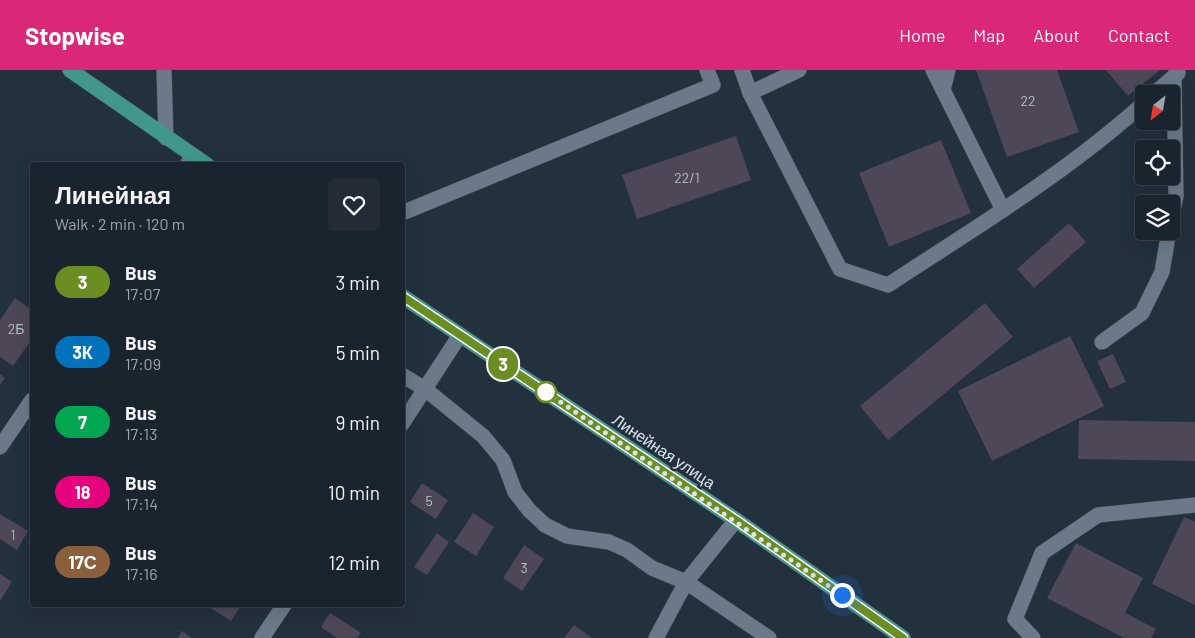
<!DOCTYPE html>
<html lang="en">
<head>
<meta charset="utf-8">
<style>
  body { margin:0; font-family:Barlow,sans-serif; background:#232c36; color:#f1f3f6; height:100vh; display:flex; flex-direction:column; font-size:19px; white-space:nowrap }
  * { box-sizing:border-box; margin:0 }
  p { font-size:16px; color:#9fa4aa }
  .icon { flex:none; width:28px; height:28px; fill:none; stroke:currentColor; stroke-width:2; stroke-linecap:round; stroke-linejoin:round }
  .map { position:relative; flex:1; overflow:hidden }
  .drawer { position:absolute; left:30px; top:92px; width:375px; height:445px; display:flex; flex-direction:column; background:#1a242e; border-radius:5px; box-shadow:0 5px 20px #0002,0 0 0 1px #38414a }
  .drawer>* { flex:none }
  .badge { padding:0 10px; border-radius:16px; font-size:18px; line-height:32px }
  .needle { width:32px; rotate:211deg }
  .tools { position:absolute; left:1135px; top:15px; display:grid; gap:10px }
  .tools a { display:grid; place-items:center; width:45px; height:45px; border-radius:5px; background:#1a242e; box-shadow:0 5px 20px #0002,0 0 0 1px #38414a; font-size:25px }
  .you { position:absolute; width:25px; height:25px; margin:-12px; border:4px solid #fff; border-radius:50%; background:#1a73e8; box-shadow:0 0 0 8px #1a73e833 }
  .map>.badge { position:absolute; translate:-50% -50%; box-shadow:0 0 0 2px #fff }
  .round { display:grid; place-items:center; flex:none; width:52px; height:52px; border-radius:5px; background:#232c36 }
  .overview { display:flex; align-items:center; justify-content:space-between; height:85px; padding:0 25px }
  h1 { font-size:24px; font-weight:700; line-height:38px }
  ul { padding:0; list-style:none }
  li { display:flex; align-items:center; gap:15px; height:70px; padding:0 25px }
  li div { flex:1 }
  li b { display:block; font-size:19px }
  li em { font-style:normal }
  li .badge { min-width:55px; font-weight:700; text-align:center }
  header { display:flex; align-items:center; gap:30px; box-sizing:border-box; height:70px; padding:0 25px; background:#db2777; color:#fff }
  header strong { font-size:24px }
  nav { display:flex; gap:28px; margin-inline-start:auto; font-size:18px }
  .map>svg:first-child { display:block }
  .building { fill:#4d4758 }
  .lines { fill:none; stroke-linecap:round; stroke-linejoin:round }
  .minor-casing { stroke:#424d58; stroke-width:16 }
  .major-casing { stroke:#424d58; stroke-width:16 }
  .minor { stroke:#6b7a89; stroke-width:15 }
  .major { stroke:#41978b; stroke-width:15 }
  .line-casing { stroke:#fff; stroke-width:11 }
  .line { stroke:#6b8e23; stroke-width:8 }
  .walk { stroke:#dbe4ec; stroke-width:5; stroke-dasharray:0 9 }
  .stop-dot { fill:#fff; stroke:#6b8e23; stroke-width:2.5 }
  .labels { text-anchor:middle; stroke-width:5; stroke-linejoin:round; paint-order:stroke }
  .number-label { font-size:14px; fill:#b8bdc7 }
  .street-label { font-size:16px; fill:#dbe4ec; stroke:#23303d }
</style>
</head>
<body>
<header>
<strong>Stopwise</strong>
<nav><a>Home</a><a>Map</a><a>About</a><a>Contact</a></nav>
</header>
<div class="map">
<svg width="1195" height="568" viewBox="0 0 1195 568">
  <rect width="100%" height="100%" fill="#23303d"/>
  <!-- building -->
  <g class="building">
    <polygon points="976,0 1057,0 1079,62 1007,87"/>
    <polygon points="1106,0 1160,0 1128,26"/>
    <polygon points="736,66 751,110 637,149 622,105"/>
    <polygon points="941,70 971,143 889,177 859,103"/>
    <polygon points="1069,153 1086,172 1034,218 1017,199"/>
    <polygon points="15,228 32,240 32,269 13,296 0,287 0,250"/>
    <polygon points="985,233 1013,267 888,370 860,336"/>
    <polygon points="1070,266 1104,336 992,391 958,321"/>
    <polygon points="1113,284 1126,312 1110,319 1097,291"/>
    <polygon points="0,304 5,308 0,315"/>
    <polygon points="1079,350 1195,352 1195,391 1078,389"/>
    <polygon points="422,413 448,430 436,449 410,432"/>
    <polygon points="473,443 494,457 476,486 454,472"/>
    <polygon points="0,444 28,461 17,480 0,469"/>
    <polygon points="1184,447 1195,452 1195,535 1152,514"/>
    <polygon points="437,463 449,472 427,505 414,497"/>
    <polygon points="1076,473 1143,508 1125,543 1156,559 1151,568 1124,568 1047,528"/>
    <polygon points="524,475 544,489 522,521 503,508"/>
    <polygon points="0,504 12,512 0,531"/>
    <polygon points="206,535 241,535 231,551"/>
    <polygon points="330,543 361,563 357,568 337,568 321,557"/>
    <polygon points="574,555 592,568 564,568"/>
    <polygon points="182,561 192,568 178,568"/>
  </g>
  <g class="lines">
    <!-- minor casing -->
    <g class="minor-casing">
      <g id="minor">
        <polyline points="164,0 166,68"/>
        <path d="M742,0L750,23L840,199L888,215C975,158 1066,103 1144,33"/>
        <polyline points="933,0 1003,140"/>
        <polyline points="943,20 948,0"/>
        <polyline points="750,23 799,0"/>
        <polyline points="1154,24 1178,3"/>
        <polyline points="187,95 192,85"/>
        <polyline points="402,143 713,15 707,0"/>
        <polyline points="1171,150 1176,126 1174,6"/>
        <polyline points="1102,272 1142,243 1162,202 1169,161"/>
        <polyline points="402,305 425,319 483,366 503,390 515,422 529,440 545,455 567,466 609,472 627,480 652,498 686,512 769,568"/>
        <polyline points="402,354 460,265"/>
        <polyline points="0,377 32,330"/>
        <polyline points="262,568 284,535"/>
        <polyline points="656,568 686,512 736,450"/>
        <polyline points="1033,568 1015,549 1042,483 1098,445 1195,435"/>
      </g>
    </g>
    <!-- major casing -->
    <g class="major-casing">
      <g id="major">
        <polyline points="70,0 207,95"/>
        <polyline points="402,226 736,450 903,568"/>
      </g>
    </g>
    <!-- minor -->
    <use href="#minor" class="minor"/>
    <!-- major -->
    <use href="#major" class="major"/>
  </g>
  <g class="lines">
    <!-- line casing -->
    <g class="line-casing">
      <polyline id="line" points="402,226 736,450 903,568"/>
    </g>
    <!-- line -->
    <use href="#line" class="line"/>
    <!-- walk -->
    <polyline class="walk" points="546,322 842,525"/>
  </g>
  <!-- markers -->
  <circle class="stop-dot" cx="546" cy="322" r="10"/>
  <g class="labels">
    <!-- number labels -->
    <g class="number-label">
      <text x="1028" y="36">22</text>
      <text x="687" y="113">22/1</text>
      <text x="16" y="264">2Б</text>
      <text x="429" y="436">5</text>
      <text x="13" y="470">1</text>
      <text x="524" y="503">3</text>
    </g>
    <!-- street labels -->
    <g class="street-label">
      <text transform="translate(664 381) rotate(34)" y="6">Линейная улица</text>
    </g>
  </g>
</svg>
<div class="tools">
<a><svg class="needle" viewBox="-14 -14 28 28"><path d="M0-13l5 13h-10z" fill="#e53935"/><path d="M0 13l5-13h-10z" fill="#9fa4aa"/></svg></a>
<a><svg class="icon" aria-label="locate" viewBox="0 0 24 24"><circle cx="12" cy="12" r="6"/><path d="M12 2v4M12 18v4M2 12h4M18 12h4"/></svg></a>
<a><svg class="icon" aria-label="layers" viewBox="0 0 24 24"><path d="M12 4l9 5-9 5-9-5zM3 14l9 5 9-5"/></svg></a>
</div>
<div class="you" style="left:842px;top:525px"></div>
<b class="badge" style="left:503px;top:294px;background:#6b8e23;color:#fff">3</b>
<section class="drawer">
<div class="overview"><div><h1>Линейная</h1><p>Walk · 2 min · 120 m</p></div><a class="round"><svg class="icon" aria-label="heart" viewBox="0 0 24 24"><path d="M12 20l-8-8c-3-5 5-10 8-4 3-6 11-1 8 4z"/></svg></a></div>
<ul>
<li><span class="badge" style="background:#6b8e23;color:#fff">3</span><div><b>Bus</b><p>17:07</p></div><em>3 min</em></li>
<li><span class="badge" style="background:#0072bc;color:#fff">3К</span><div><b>Bus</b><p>17:09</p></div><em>5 min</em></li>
<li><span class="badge" style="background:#00a651;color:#fff">7</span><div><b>Bus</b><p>17:13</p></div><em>9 min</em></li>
<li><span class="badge" style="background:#e6007e;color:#fff">18</span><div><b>Bus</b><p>17:14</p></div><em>10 min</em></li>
<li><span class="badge" style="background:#8b5e3c;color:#fff">17С</span><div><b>Bus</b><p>17:16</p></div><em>12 min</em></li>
</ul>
</section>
</div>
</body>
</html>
